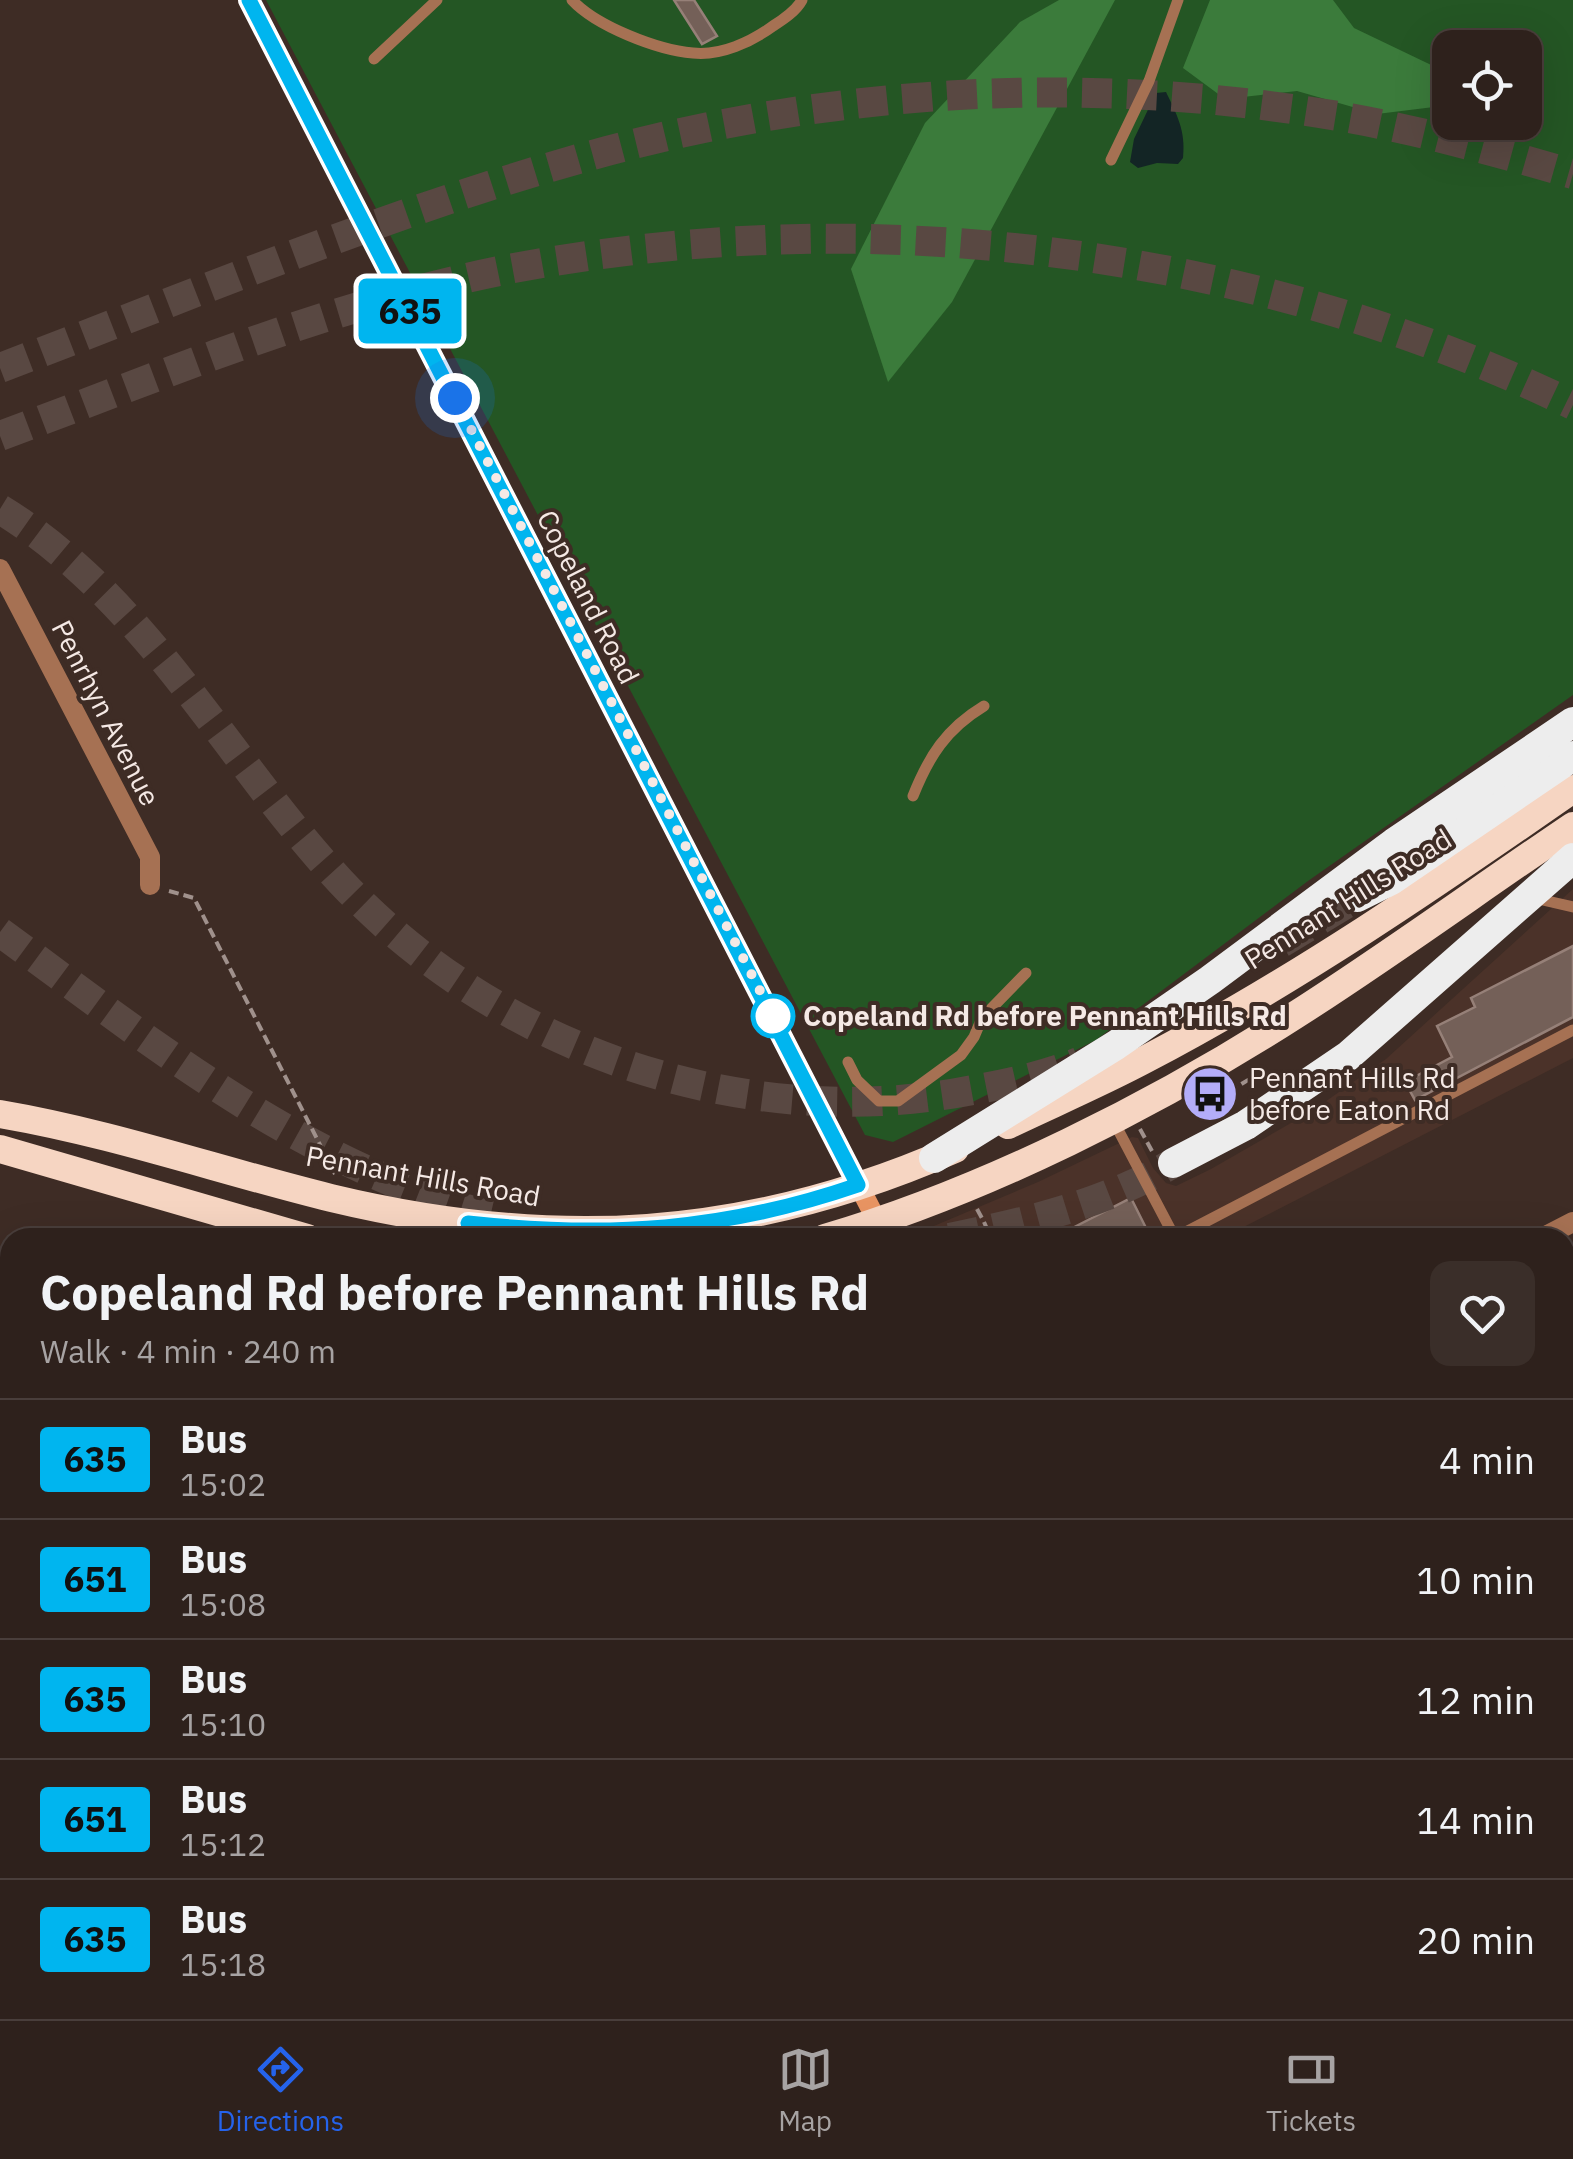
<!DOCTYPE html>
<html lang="en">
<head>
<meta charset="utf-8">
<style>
  body { margin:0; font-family:"IBM Plex Sans",sans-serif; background:#3a2e29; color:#f1f3f6; height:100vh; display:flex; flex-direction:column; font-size:38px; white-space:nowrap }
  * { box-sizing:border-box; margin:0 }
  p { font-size:32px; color:#a7a3a3 }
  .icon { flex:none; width:55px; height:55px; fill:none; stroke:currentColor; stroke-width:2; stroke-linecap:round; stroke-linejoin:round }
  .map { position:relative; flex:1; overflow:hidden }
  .drawer { position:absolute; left:0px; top:1228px; width:1575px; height:792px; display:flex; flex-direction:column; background:#2e211c; border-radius:30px 30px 0 0; box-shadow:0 10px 40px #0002,0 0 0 2px #493e3b }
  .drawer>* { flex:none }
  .badge { padding:0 20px; border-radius:8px; font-size:35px; line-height:65px }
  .tools { position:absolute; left:1432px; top:30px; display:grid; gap:20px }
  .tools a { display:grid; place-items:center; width:110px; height:110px; border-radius:20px; background:#2e211c; box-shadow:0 10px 40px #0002,0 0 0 2px #493e3b; font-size:50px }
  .you { position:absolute; width:50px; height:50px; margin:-25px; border:8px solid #fff; border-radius:50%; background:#1a73e8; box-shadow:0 0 0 15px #1a73e833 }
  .map>.badge { position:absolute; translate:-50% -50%; box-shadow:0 0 0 5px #fff }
  .round { display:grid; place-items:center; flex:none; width:105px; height:105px; border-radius:20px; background:#3a2e29 }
  .headline { display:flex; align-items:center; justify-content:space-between; height:170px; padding:0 40px }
  h1 { font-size:48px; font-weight:800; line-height:75px }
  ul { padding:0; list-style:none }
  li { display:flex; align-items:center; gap:30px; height:120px; padding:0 40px; border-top:2px solid #493e3b }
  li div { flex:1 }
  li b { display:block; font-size:38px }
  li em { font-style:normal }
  li .badge { min-width:110px; font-weight:700; text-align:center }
  .tab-bar { display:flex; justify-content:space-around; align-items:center; height:140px; border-top:2px solid #493e3b; background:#2e211c; font-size:28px; color:#a7a3a3 }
  .tab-bar a { display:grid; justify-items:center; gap:5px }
  .tab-bar .current { color:#2563eb }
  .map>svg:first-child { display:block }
  .built { fill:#4b3229 }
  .green { fill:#245624; fill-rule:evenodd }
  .forest { fill:#3b7b3b }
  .water { fill:#132525 }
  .building { fill:#746058; stroke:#968078; stroke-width:2.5 }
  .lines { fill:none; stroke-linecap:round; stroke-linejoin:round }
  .motorway-tunnel { stroke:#594842; stroke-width:30; stroke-dasharray:30 15; stroke-linecap:butt }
  .path { stroke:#a0918c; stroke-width:4; stroke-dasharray:10 5; stroke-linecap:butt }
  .service { stroke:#a67153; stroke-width:11 }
  .minor { stroke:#a67153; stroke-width:20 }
  .tertiary { stroke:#a67153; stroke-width:20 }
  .secondary { stroke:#e89462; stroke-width:20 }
  .trunk { stroke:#f6d5c2; stroke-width:28 }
  .motorway { stroke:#ededed; stroke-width:30 }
  .path-bridge { stroke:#a0918c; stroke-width:4; stroke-dasharray:10 5; stroke-linecap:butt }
  .line-casing { stroke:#fff; stroke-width:22 }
  .line { stroke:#00b5ef; stroke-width:15 }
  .walk { stroke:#f5e9e5; stroke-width:10; stroke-dasharray:0 18 }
  .stop-dot { fill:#fff; stroke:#00b5ef; stroke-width:5 }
  .labels { text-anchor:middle; stroke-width:8; stroke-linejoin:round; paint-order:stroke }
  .street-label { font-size:28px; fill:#f5e9e5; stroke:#3e2c25 }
  .stop-label { font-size:28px; font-weight:bold; fill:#f5e9e5; stroke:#3e2c25; text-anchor:start }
  .poi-label { font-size:28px; fill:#f5e9e5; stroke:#3e2c25; text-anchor:start }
</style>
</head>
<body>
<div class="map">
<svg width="1573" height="2019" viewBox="0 0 1573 2019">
  <rect width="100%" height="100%" fill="#3e2c25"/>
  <!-- built -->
  <polygon class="built" points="1573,889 1573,1058 1224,1237 922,1238 922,1231 1038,1182 1132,1137 1138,1138 1153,1168 1166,1183 1176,1186 1211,1169 1312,1111 1386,1059"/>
  <!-- green -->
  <path class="green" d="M266,0H1573V695L1308,881L1096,1040L893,1142L865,1135ZM1450,48H1525V122H1450Z"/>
  <!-- forest -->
  <g class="forest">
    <polygon points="1059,0 1115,0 952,302 888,382 851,269 925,123 1020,22"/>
    <polygon points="1210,0 1333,0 1354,28 1450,74 1450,105 1377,114 1297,91 1225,99 1183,68"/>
  </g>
  <!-- water -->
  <path class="water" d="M1166,92C1177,115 1186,131 1183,158L1178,164L1157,163L1138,168L1130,162L1134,139L1156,93Z"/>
  <!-- building -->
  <g class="building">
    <polygon points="674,0 694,0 717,36 702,44"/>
    <polygon points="1573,946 1573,1017 1415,1100 1405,1082 1452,1057 1437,1026 1475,1007 1471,998"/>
    <polygon points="1131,1198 1151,1238 1053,1238"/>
  </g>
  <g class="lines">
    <!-- motorway-tunnel -->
    <g class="motorway-tunnel">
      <path d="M0,368C200,292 400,207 607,151C837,89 1084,76 1319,113C1405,126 1490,150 1573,174"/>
      <path d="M0,436C165,374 330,305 504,270C858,201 1249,246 1573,405"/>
      <path d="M0,509C147,599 226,759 341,882C497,1048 736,1132 962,1092C1001,1085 1042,1077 1079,1062"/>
      <path d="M0,932C126,1024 248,1121 393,1182C428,1196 465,1211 502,1218"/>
      <polyline points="1281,943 1357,897"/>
      <path d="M950,1238C1026,1222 1106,1204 1173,1163"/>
    </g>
    <!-- path -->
    <g class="path">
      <polyline points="169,891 194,898 335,1174"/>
      <polyline points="1187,1108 1215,1100 1263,1071"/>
      <polyline points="1140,1129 1152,1151"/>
      <polyline points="977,1209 984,1222"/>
    </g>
    <!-- service -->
    <g class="service">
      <path d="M572,0C596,26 657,50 693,53C721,56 751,42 773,26C784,19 796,11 802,0"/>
      <polyline points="374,59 437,0"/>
      <polyline points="1111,160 1149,81 1178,0"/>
      <path d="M913,796C929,756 946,729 984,706"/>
      <polyline points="1534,898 1573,907"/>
      <polyline points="848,1062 857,1080 879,1101 898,1101 961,1055 974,1037 982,1018 1026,973"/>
      <polyline points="1114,1122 1175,1238"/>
      <polyline points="1183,1238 1186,1232 1573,1030"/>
    </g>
    <!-- minor -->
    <g class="minor">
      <polyline points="0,569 150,857 150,885"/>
      <polyline points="1542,1238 1573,1222"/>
      <polyline points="1565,1493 1573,1496"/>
      <polyline points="0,1585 10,1582"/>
      <polyline points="0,1884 10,1880"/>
      <polyline points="1321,2010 1337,2019"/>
      <polyline points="158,2019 160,2010"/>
      <polyline points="454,2019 469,2010"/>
    </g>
    <!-- tertiary -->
    <polyline class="tertiary" points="1565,1806 1573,1809"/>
    <!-- secondary -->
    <g class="secondary">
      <polyline points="249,0 876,1219"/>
      <polyline points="747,2010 750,2019"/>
    </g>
    <!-- trunk -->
    <g class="trunk">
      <path d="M0,1114C112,1133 221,1171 331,1198C552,1251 746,1241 955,1149"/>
      <path d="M1008,1125C1054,1103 1101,1083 1146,1059C1295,981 1435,885 1573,789"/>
      <polyline points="0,1149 307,1238"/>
      <path d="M825,1238C985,1191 1157,1104 1297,1014C1391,954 1481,888 1573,826"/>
    </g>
    <!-- motorway -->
    <g class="motorway">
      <polyline points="1357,897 1391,880 1573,756"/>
      <polyline points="934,1158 1116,1045 1210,980 1394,843 1573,722"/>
      <polyline points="1173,1163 1246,1125 1348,1056 1573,858"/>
    </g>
    <!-- path-bridge -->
    <polyline class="path-bridge" points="984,1222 991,1238"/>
  </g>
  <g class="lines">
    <!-- line casing -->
    <g class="line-casing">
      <path id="line" d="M249,0L858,1185C724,1231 608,1238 468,1223L484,1238"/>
    </g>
    <!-- line -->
    <use href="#line" class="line"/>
    <!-- walk -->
    <polyline class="walk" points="455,398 773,1016"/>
  </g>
  <!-- icons -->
  <defs>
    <g id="bus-disc" transform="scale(2.875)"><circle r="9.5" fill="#b3adf9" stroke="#3e2c25"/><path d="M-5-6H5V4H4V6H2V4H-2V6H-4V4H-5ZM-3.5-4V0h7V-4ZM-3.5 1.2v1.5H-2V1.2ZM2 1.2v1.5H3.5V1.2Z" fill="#111"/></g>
  </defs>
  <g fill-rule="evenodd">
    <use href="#bus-disc" x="1210" y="1094"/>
  </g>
  <!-- markers -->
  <circle class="stop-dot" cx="773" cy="1016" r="20"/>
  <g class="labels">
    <!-- street labels -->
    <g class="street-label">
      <text transform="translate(588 597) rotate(63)" y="10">Copeland Road</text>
      <text transform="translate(106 713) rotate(63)" y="10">Penrhyn Avenue</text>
      <text transform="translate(1348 899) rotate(-32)" y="10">Pennant Hills Road</text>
      <text transform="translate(423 1176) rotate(10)" y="10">Pennant Hills Road</text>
    </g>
    <!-- stop labels -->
    <g class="stop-label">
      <text x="803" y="1026">Copeland Rd before Pennant Hills Rd</text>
    </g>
    <!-- poi labels -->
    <g class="poi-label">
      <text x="1249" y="1088">Pennant Hills Rd<tspan x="1249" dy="32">before Eaton Rd</tspan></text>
    </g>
  </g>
</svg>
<div class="tools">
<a><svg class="icon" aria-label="locate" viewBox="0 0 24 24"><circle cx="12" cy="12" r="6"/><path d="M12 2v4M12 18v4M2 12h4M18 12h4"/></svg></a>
</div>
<div class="you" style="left:455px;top:398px"></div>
<b class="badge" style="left:410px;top:311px;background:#00b5ef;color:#111">635</b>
<section class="drawer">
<div class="headline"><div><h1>Copeland Rd before Pennant Hills Rd</h1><p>Walk · 4 min · 240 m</p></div><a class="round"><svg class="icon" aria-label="heart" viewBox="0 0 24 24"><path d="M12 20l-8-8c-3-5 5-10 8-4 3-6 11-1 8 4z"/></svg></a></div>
<ul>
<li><span class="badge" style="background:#00b5ef;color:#111">635</span><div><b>Bus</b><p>15:02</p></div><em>4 min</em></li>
<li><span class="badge" style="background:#00b5ef;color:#111">651</span><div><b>Bus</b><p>15:08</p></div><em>10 min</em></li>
<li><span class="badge" style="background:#00b5ef;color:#111">635</span><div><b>Bus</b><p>15:10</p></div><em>12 min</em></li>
<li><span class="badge" style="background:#00b5ef;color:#111">651</span><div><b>Bus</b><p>15:12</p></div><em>14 min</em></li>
<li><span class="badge" style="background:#00b5ef;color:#111">635</span><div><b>Bus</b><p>15:18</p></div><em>20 min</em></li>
</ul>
</section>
</div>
<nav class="tab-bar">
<a class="current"><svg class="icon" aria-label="directions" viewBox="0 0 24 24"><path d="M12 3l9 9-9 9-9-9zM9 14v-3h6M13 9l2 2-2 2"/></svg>Directions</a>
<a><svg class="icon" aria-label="map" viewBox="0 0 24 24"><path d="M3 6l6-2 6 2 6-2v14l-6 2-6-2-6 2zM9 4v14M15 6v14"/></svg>Map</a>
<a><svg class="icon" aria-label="tickets" viewBox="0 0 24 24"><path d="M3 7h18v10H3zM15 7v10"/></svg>Tickets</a>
</nav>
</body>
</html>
